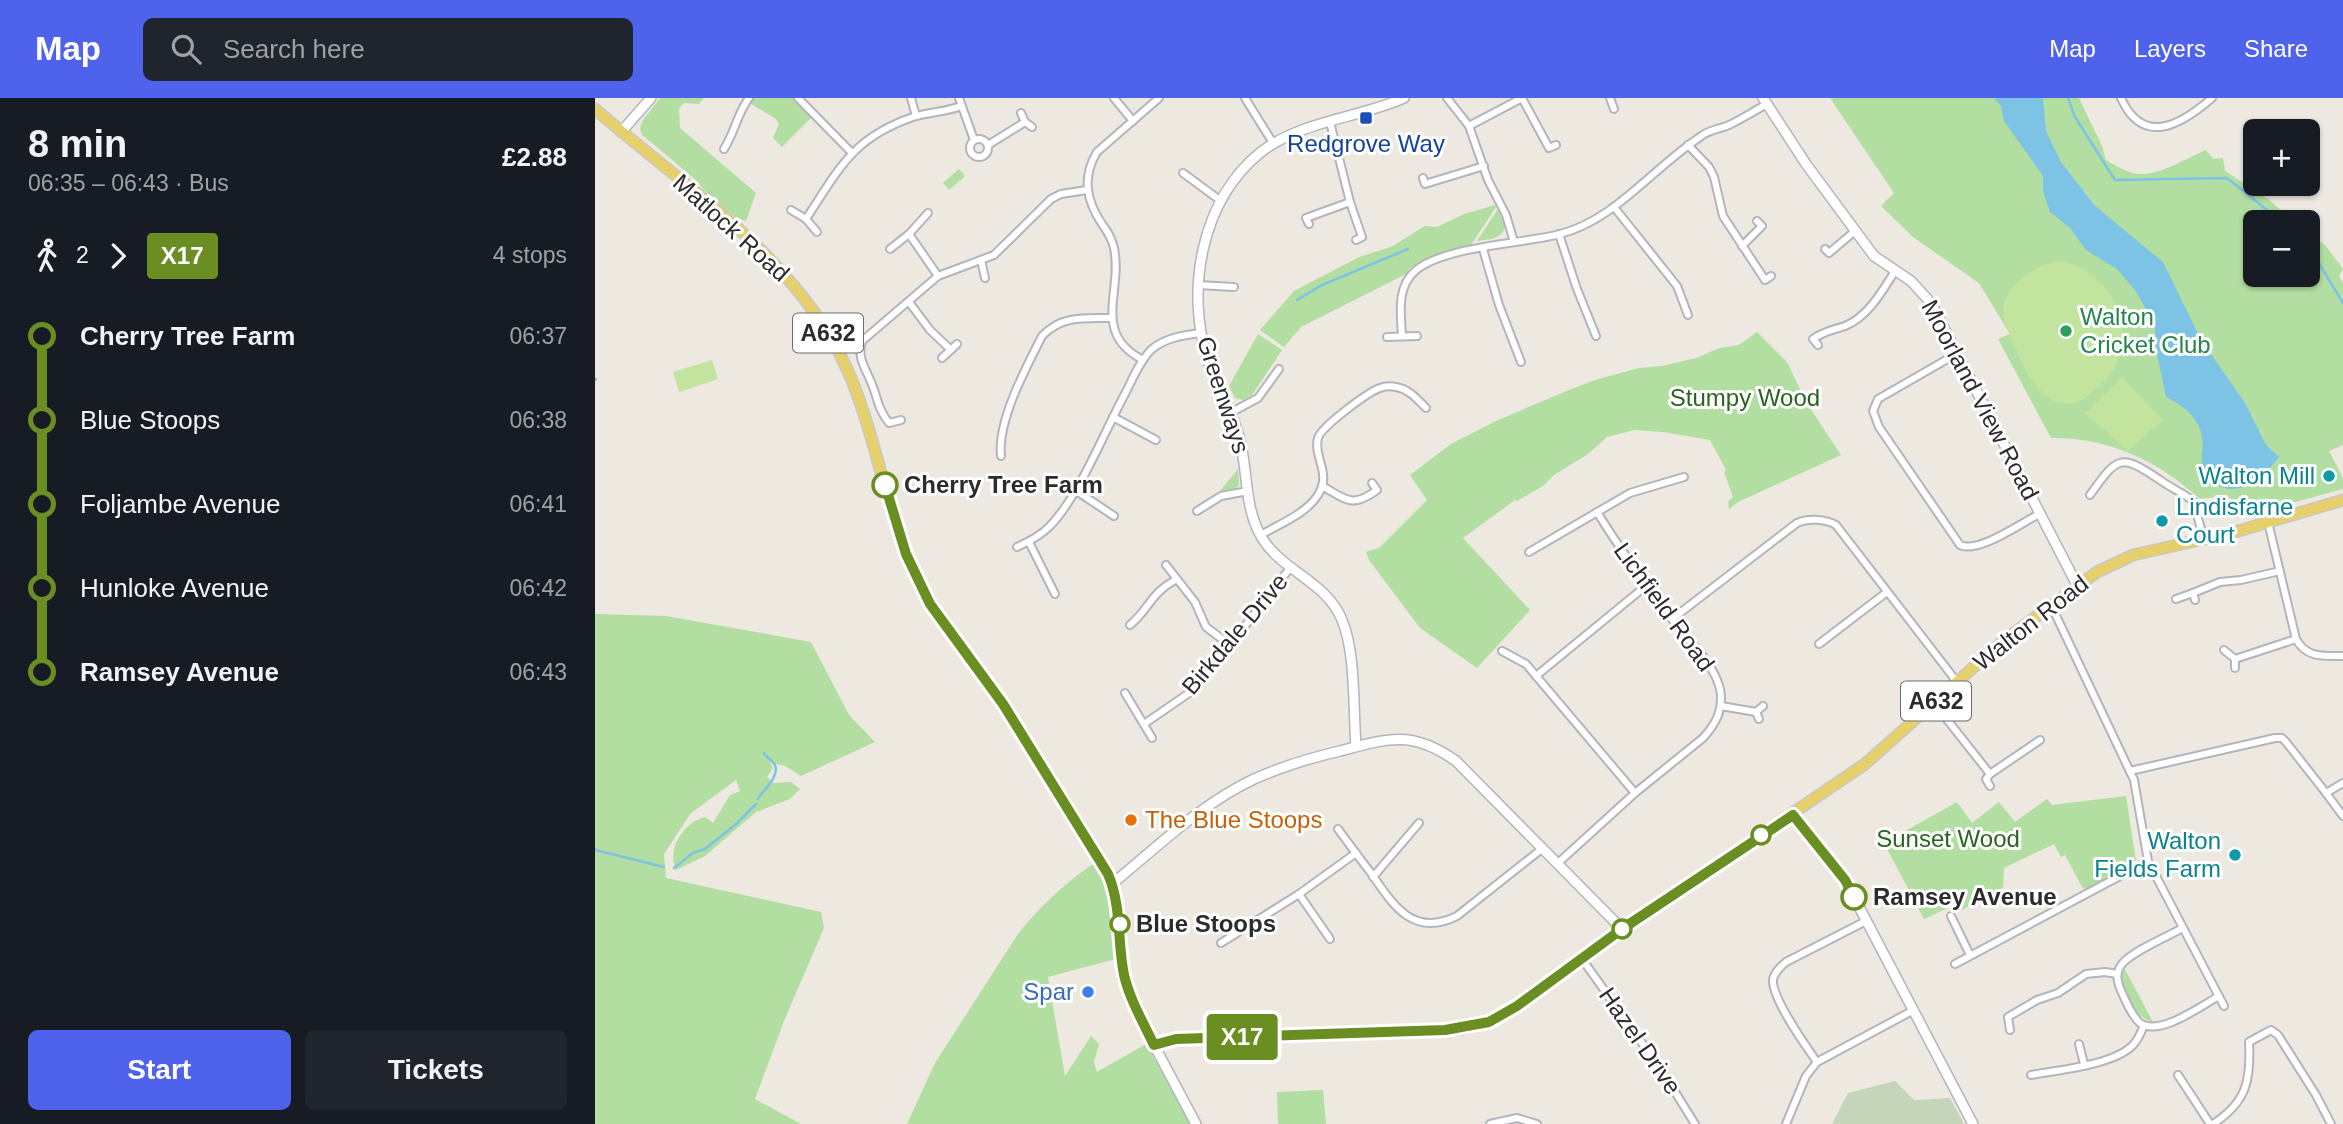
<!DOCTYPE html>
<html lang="en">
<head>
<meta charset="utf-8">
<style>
  body { margin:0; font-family:Arial,sans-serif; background:#20242c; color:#f1f3f6; height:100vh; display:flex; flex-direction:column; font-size:26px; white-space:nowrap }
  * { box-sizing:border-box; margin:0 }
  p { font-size:23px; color:#9ea1a6 }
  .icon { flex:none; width:38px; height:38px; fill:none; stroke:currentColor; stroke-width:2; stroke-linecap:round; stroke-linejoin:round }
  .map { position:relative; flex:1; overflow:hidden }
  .details { display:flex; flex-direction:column; background:#171b24; width:595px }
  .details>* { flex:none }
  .badge { padding:0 14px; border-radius:5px; font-size:24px; line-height:46px }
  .fabs { position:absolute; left:1648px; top:21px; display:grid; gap:14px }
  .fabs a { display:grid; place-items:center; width:77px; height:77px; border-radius:10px; background:#171b24; box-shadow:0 2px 5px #0004; font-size:35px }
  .map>.badge { position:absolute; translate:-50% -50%; box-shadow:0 0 0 4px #fff }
  .legs { display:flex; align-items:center; gap:10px; height:77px; padding:0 28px; font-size:23px }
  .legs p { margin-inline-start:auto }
  .headline { display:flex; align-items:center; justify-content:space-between; height:119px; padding:0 28px }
  h1 { font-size:38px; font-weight:800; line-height:52px }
  .action { display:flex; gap:14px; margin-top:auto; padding:14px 28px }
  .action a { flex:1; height:80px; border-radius:10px; background:#4e62eb; color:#fff; font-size:28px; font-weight:800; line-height:80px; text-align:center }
  .action a+a { background:#20242c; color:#f1f3f6 }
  ul { padding:0 28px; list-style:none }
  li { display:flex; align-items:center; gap:24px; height:84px; font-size:26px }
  li i { display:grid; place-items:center; width:10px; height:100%; margin:0 9px; background:currentColor }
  li i::after { content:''; width:18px; height:18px; margin:-9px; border:5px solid; border-radius:50%; background:#171b24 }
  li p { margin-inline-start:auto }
  li:first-child i { background:linear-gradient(#0000 50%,currentColor 0) }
  li:last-child i { background:linear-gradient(currentColor 50%,#0000 0) }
  header { display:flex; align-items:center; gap:42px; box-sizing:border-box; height:98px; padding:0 35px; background:#4e62eb; color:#fff }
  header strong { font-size:33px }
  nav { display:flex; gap:38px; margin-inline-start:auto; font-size:24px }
  .search { width:490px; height:63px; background:#20242c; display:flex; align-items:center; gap:18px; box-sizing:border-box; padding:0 24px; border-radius:10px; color:#9ea1a6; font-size:26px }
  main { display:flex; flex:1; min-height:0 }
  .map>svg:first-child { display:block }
  .green { fill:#b2dea1 }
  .cemetery { fill:#c5d5b9 }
  .pitch { fill:#c2e49e }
  .water { fill:#7cc3e5 }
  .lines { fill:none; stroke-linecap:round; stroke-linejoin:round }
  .stream { stroke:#7cc3e5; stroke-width:2.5 }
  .street-casing { stroke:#b3b5be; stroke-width:10 }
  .secondary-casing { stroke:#b3b5be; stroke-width:12 }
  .primary-casing { stroke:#c8c8c8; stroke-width:13 }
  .street { stroke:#fff; stroke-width:6 }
  .secondary { stroke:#fff; stroke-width:9 }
  .primary { stroke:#e6d06c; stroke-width:10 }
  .line-1-casing { stroke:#fff; stroke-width:16 }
  .line-1 { stroke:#6b8e23; stroke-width:10 }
  .transit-dot { fill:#1a4fb4; stroke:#fff; stroke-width:2.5 }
  .leisure-dot { fill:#2e9e5b; stroke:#fff; stroke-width:2.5 }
  .culture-dot { fill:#0f9aa8; stroke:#fff; stroke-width:2.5 }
  .stop-1-dot { fill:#fff; stroke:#6b8e23; stroke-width:3.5 }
  .food-dot { fill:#e8710a; stroke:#fff; stroke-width:2.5 }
  .shop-dot { fill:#3f7fe0; stroke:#fff; stroke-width:2.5 }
  .labels { text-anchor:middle; stroke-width:6; stroke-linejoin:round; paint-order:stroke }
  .shield { fill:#fff; stroke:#6b6b6b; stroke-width:2 }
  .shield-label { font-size:23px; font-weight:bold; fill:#2c2c2c }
  .transit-label { font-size:24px; fill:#164399; stroke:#fff }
  .street-label { font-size:24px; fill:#2c2c2c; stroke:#fff }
  .leisure-label { font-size:24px; fill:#27864d; stroke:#fff; text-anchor:start }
  .park-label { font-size:24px; fill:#2b6421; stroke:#fff }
  .culture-label { font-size:24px; fill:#0d838f; stroke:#fff; text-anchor:end }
  .stop-label { font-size:24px; font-weight:bold; fill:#2c2c2c; stroke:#fff; text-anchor:start }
  .food-label { font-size:24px; fill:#c56008; stroke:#fff; text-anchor:start }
  .shop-label { font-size:24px; fill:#366cbe; stroke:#fff; text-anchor:end }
</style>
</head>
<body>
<header>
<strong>Map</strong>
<div class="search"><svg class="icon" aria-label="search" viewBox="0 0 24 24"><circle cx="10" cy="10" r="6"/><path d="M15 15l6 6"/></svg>Search here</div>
<nav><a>Map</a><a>Layers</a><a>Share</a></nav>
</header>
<main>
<section class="details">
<div class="headline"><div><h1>8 min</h1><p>06:35 – 06:43 · Bus</p></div><b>£2.88</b></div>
<div class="legs"><svg class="icon" aria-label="walk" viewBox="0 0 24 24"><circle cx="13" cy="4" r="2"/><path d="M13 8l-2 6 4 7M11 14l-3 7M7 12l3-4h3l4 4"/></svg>2<svg class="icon" aria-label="forward" viewBox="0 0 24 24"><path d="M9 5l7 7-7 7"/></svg><b class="badge" style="background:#6b8e23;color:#fff">X17</b><p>4 stops</p></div>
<ul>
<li><i style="color:#6b8e23"></i><b>Cherry Tree Farm</b><p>06:37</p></li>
<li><i style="color:#6b8e23"></i><span>Blue Stoops</span><p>06:38</p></li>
<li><i style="color:#6b8e23"></i><span>Foljambe Avenue</span><p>06:41</p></li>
<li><i style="color:#6b8e23"></i><span>Hunloke Avenue</span><p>06:42</p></li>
<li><i style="color:#6b8e23"></i><b>Ramsey Avenue</b><p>06:43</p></li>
</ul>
<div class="action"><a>Start</a><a>Tickets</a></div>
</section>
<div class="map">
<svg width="1748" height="1026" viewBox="0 0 1748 1026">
  <rect width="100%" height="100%" fill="#ede8e0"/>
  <!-- green -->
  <g class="green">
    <path d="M65,0H109L104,6L89,5L84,10L85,30L161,95L151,123C128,116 112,93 95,77C79,63 63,50 47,37L45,30L48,22Z"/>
    <polygon points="156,0 201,0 218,18 187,49 178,40 184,26 181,21 153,4"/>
    <path d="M1235,0H1484L1507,48L1511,62C1521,68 1535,77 1548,76C1569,75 1592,60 1611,52L1618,61L1628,60L1630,73L1673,101L1700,124H1661V177H1713V134L1731,148L1748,171L1744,178L1748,185V347L1734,353L1748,380V391L1641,420L1635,400L1628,398L1605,401C1563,363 1514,339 1456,340L1403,241L1415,236L1384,185L1318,139L1286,108L1299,95Z"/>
    <polygon points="364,71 370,78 354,92 348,85"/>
    <polygon points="900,107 901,109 876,147 829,162 815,170 811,176 706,229 689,249 665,232 699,193 764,159 796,149 830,128 842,129 869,116"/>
    <path d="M903,111L910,129C906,142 894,141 882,143Z"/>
    <polygon points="1162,234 1192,264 1211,304 1246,357 1143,404 1134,411 1133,404 1138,399 1129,374 1131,372 1115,342 1068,334 1039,332 1012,339 993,356 959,377 948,388 922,403 920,402 868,440 935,512 882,570 825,530 774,462 771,454 784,450 832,402 815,377 856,346 901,323 974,292 1000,282 1044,270 1067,268 1101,260 1125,250 1144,247"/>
    <polygon points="663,236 687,252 657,297 648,302 640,300 634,288"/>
    <polygon points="643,371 644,388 636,392 624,394"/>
    <path d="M0,516L71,518L216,544L254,617L280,644L206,678L190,668L175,664L178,670L172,679L179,685L196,684L205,691L195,701L161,714L110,758L81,772C71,751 89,724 110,719L118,725L135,697L145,693L141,682L96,715L69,756L71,780L226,814L229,830L189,923L160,1001L206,1026H0Z"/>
    <polygon points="1531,698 1541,763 1491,791 1487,789 1470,757 1466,759 1459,746 1409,770 1408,790 1361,815 1357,808 1329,821 1289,745 1362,704 1377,725 1404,704 1420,724 1452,701 1457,707"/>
    <path d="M501,764C517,799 521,823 524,860L453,879L470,978L496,938L504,946L499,964L502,974L551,946L596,1026H312L340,965L423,836C445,808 471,784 501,764Z"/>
    <path d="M1529,871L1533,877L1558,924C1539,919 1521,891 1529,871Z"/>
    <polygon points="728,992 731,1026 683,1026 682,994"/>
  </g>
  <!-- cemetery -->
  <polygon class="cemetery" points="1300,983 1319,1002 1355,1000 1369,1026 1237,1026 1253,995"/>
  <!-- pitch -->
  <g class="pitch">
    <path d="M1462,163C1509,167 1543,223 1521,266C1515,279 1505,289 1493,298C1455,325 1431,276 1419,246C1415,236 1407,222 1408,210C1411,186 1440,168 1462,163Z"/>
    <polygon points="117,262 123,281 84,294 78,274"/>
    <polygon points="1527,279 1568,322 1533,353 1490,315"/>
  </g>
  <!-- water -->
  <path class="water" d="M1399,0H1448L1451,33L1466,64L1500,108L1568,164L1606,242L1650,305L1671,347L1684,359C1677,367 1669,377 1661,383C1642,396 1617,394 1608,370C1604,357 1612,345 1603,327C1596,313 1585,306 1571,299L1562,256L1560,231L1551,211L1540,192L1522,171L1491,152L1475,130L1455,114L1448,93V78L1409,23L1406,8Z"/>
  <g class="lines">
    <!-- stream -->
    <g class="stream">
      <polyline points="1473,0 1480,19 1520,82 1632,80 1687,124"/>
      <polyline points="1713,147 1748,205"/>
      <polyline points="702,202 727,187 813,151"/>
      <polyline points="0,282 1,281"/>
      <path d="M163,701C167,693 185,679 180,667C177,662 171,659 169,655"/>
      <polyline points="0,752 69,769"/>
      <polyline points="79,770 98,755 110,751 140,727 161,706"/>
    </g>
    <!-- street casing -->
    <g class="street-casing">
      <g id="street">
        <polyline points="203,0 256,54"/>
        <polyline points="316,0 321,18"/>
        <polyline points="364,0 379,42"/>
        <polyline points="519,0 538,23"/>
        <polyline points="650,0 678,45"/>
        <polyline points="852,0 874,28 893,82 911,117 919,144"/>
        <polyline points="1015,0 1019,11"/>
        <path d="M1526,0C1548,49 1586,27 1617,0"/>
        <polyline points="426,15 430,24 437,29"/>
        <polyline points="735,24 755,104 767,139 761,142"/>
        <polyline points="874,28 927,0 954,50 961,47"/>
        <circle cx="384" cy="50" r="9"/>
        <polyline points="393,47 430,24"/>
        <polyline points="1093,47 1114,69 1119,79 1128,118 1170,182 1176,178"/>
        <path d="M129,51C140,34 142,16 154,0"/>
        <polyline points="588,75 626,103"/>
        <polyline points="828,80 830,86 889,68"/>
        <polyline points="1019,109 1082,188 1093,217"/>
        <polyline points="196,112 211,121 222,134"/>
        <path d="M211,121C244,71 257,40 318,19C334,14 351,14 366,8"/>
        <polyline points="714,126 711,120 755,104"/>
        <polyline points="314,136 343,178"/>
        <polyline points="964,136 982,191 1001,238"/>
        <polyline points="1147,148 1167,128 1162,123"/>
        <polyline points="295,151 314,136 333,115"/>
        <polyline points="888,151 904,207 926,264"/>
        <polyline points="1230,151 1234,155 1260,133"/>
        <polyline points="386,162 390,180"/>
        <polyline points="603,187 639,189"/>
        <polyline points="314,204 335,232 356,252"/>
        <polyline points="256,236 267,243"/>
        <path d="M807,238C806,216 801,190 820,173C849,148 927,146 965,136C1020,122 1058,70 1105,39C1113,32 1125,31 1134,27C1147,21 1159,13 1172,6"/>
        <polyline points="792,239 822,238"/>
        <path d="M1223,247L1218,241C1229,233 1238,232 1250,228C1273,219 1288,192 1300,173"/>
        <path d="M1363,255L1283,301L1278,313L1284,329L1365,447C1383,456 1428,424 1446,415"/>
        <polyline points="347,260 362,246"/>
        <path d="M548,262C496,235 528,194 519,150C517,140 512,133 507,126C491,102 487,79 502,54L564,0"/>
        <polyline points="637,314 663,300 684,271"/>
        <polyline points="518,319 561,342"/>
        <path d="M306,322L294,325C282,310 283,300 276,284C270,269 262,260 267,243L343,178L399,157L456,101L466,96L492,92"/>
        <path d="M406,358C402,323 431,270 447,238C467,217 490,220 517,220"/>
        <path d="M727,388C751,401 756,411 782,392L777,385"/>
        <polyline points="480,392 519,418"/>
        <path d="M1495,397C1523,358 1525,355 1565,382C1576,390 1588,395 1598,403L1609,441"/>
        <polyline points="602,413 626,398 653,393"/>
        <path d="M1673,424L1701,541C1711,560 1728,558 1748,558"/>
        <path d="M666,437C684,426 711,416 723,397C737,375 718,360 723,340C726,329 773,294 785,290C790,288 796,288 801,289C814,291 822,301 831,310"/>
        <polyline points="434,444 460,496"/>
        <path d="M422,449C433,444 445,438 454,429C484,399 510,332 531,294C538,280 545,263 556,252C569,240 589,237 606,235"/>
        <polyline points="934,454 1035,395 1089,379"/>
        <polyline points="571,467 600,504 611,529 635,547"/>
        <polyline points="1581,501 1598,495"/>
        <polyline points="1600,502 1598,495 1625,484 1646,482 1685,473"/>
        <polyline points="1456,507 1539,682 1553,763 1629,908"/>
        <path d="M1077,521L1202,425C1213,420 1231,421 1241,427L1362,584"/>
        <path d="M535,527C555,510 555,496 580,482"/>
        <polyline points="1224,546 1292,494"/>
        <polyline points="1629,552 1640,561 1640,570"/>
        <polyline points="907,553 931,566 1040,695"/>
        <polyline points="1640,561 1701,541"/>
        <polyline points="941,578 1052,487"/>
        <polyline points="530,595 557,640"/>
        <polyline points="1339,605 1395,676"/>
        <polyline points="1126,608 1161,614"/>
        <polyline points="1164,621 1161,614 1168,608"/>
        <polyline points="549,626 597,593 612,577 695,470"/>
        <polyline points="1535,673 1680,640 1687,640 1691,644 1731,695 1748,685"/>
        <polyline points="1395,688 1391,681 1395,676 1445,642"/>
        <polyline points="1731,695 1748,718"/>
        <path d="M743,731C754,746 765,761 776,775C798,807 818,840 862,818L948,750"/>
        <path d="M963,765L1040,695L1108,640C1121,626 1129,611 1125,591C1119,565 1092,541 1076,520C1050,486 1025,451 1002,414"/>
        <polyline points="778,779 824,725"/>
        <polyline points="704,796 735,841"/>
        <polyline points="1356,818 1375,857"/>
        <path d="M1588,830C1573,838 1536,854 1527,866C1519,876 1523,887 1528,897C1532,906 1537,918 1545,925C1564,939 1606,908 1624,898"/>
        <polyline points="626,845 704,796 761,755"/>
        <polyline points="987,861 1067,973 1100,1026"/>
        <polyline points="1360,866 1553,763"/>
        <polyline points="1415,932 1413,919 1442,902 1463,895 1491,876 1510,874 1522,876"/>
        <polyline points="1484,946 1489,966"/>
        <path d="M1222,964C1211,948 1176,900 1178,881C1180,874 1185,869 1191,864L1271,823"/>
        <path d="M1436,977C1463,972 1519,967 1538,947C1544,941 1546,934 1549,927"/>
        <polyline points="1583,977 1615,1026"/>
        <polyline points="895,1026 922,1020 942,1026"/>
        <polyline points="1191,1026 1211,978 1222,964 1317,913"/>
        <path d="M1618,1026C1652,1004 1656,982 1654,944L1676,932L1683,937L1721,997L1736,1026"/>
      </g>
    </g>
    <!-- secondary casing -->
    <g class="secondary-casing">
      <g id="secondary">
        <polyline points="1168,0 1211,66 1279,158 1316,183 1336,205 1482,487"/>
        <polyline points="26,34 56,0"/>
        <path d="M761,648C758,612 761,555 747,522C731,483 688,474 667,440C649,410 653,374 645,342C638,314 622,290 613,263C590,193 606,102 666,54C706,23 764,20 809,0"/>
        <polyline points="1197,717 1250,782 1378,1026"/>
        <path d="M517,786C562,749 606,706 659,681C686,669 715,660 745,653C794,640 817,632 861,663L1027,831"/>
        <polyline points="559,947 601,1026"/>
      </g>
    </g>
    <!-- primary casing -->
    <g class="primary-casing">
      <path id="primary" d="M0,11C90,90 201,158 252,271C286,347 292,435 336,506C357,540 384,571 407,604C426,632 443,661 461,690C479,718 498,746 513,776C527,809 522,843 529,877C535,902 548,924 559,947L578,942L593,941L867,931L894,924L922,908L1027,831L1270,666L1408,543L1502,474L1538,457L1640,434L1748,402"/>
    </g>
    <!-- street -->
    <use href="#street" class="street"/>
    <!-- secondary -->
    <use href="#secondary" class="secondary"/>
    <!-- primary -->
    <use href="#primary" class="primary"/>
  </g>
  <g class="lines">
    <!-- line-1 casing -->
    <g class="line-1-casing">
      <path id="line-1" d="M290,387L311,456L335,506L408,606L513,776C527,809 522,843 529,877C535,902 548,924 559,947L581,941L850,932L894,924L922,908L1027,831L1198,717L1250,782L1259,799"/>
    </g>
    <!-- line-1 -->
    <use href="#line-1" class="line-1"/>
  </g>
  <!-- markers -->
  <rect class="transit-dot" x="764" y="13" width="14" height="14" rx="3.5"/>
  <circle class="leisure-dot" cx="1471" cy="233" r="7"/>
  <g class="culture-dot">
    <circle cx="1734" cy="378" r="7"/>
    <circle cx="1567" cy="423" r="7"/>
    <circle cx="1640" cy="757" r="7"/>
  </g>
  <g class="stop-1-dot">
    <circle cx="290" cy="387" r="12"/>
    <circle cx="1166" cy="737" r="9"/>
    <circle cx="1259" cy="799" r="12"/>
    <circle cx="525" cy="826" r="9"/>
    <circle cx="1027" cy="831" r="9"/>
  </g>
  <circle class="food-dot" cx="536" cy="722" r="7"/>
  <circle class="shop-dot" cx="493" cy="894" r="7"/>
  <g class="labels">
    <!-- shield labels -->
    <g class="shield">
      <rect x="198" y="215.5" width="70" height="39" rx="5"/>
      <rect x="1306" y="583.5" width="70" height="39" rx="5"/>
    </g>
    <g class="shield-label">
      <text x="233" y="243">A632</text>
      <text x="1341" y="611">A632</text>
    </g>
    <!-- transit labels -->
    <g class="transit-label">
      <text x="771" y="54">Redgrove Way</text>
    </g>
    <!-- street labels -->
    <g class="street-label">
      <text transform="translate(136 130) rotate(42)" y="8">Matlock Road</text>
      <text transform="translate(628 297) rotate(72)" y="8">Greenways</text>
      <text transform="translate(1385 302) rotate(62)" y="8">Moorland View Road</text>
      <text transform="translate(1069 509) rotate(54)" y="8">Lichfield Road</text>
      <text transform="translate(1436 525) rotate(-38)" y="8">Walton Road</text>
      <text transform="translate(640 536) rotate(-50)" y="8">Birkdale Drive</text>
      <text transform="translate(1045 943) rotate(55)" y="8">Hazel Drive</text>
    </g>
    <!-- leisure labels -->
    <g class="leisure-label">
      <text x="1485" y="227">Walton<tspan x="1485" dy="28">Cricket Club</tspan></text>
    </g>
    <!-- park labels -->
    <g class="park-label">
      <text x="1150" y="308">Stumpy Wood</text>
      <text x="1353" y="749">Sunset Wood</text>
    </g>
    <!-- culture labels -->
    <g class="culture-label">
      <text x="1720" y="386">Walton Mill</text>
      <text x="1581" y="417" text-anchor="start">Lindisfarne<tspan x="1581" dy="28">Court</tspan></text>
      <text x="1626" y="751">Walton<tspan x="1626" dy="28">Fields Farm</tspan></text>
    </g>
    <!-- stop labels -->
    <g class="stop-label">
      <text x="309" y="395">Cherry Tree Farm</text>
      <text x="1278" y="807">Ramsey Avenue</text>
      <text x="541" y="834">Blue Stoops</text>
    </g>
    <!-- food labels -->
    <g class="food-label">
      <text x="550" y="730">The Blue Stoops</text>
    </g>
    <!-- shop labels -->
    <g class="shop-label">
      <text x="479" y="902">Spar</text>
    </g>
  </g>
</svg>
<div class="fabs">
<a>+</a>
<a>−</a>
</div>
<b class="badge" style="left:647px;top:939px;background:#6b8e23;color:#fff">X17</b>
</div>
</main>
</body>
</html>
